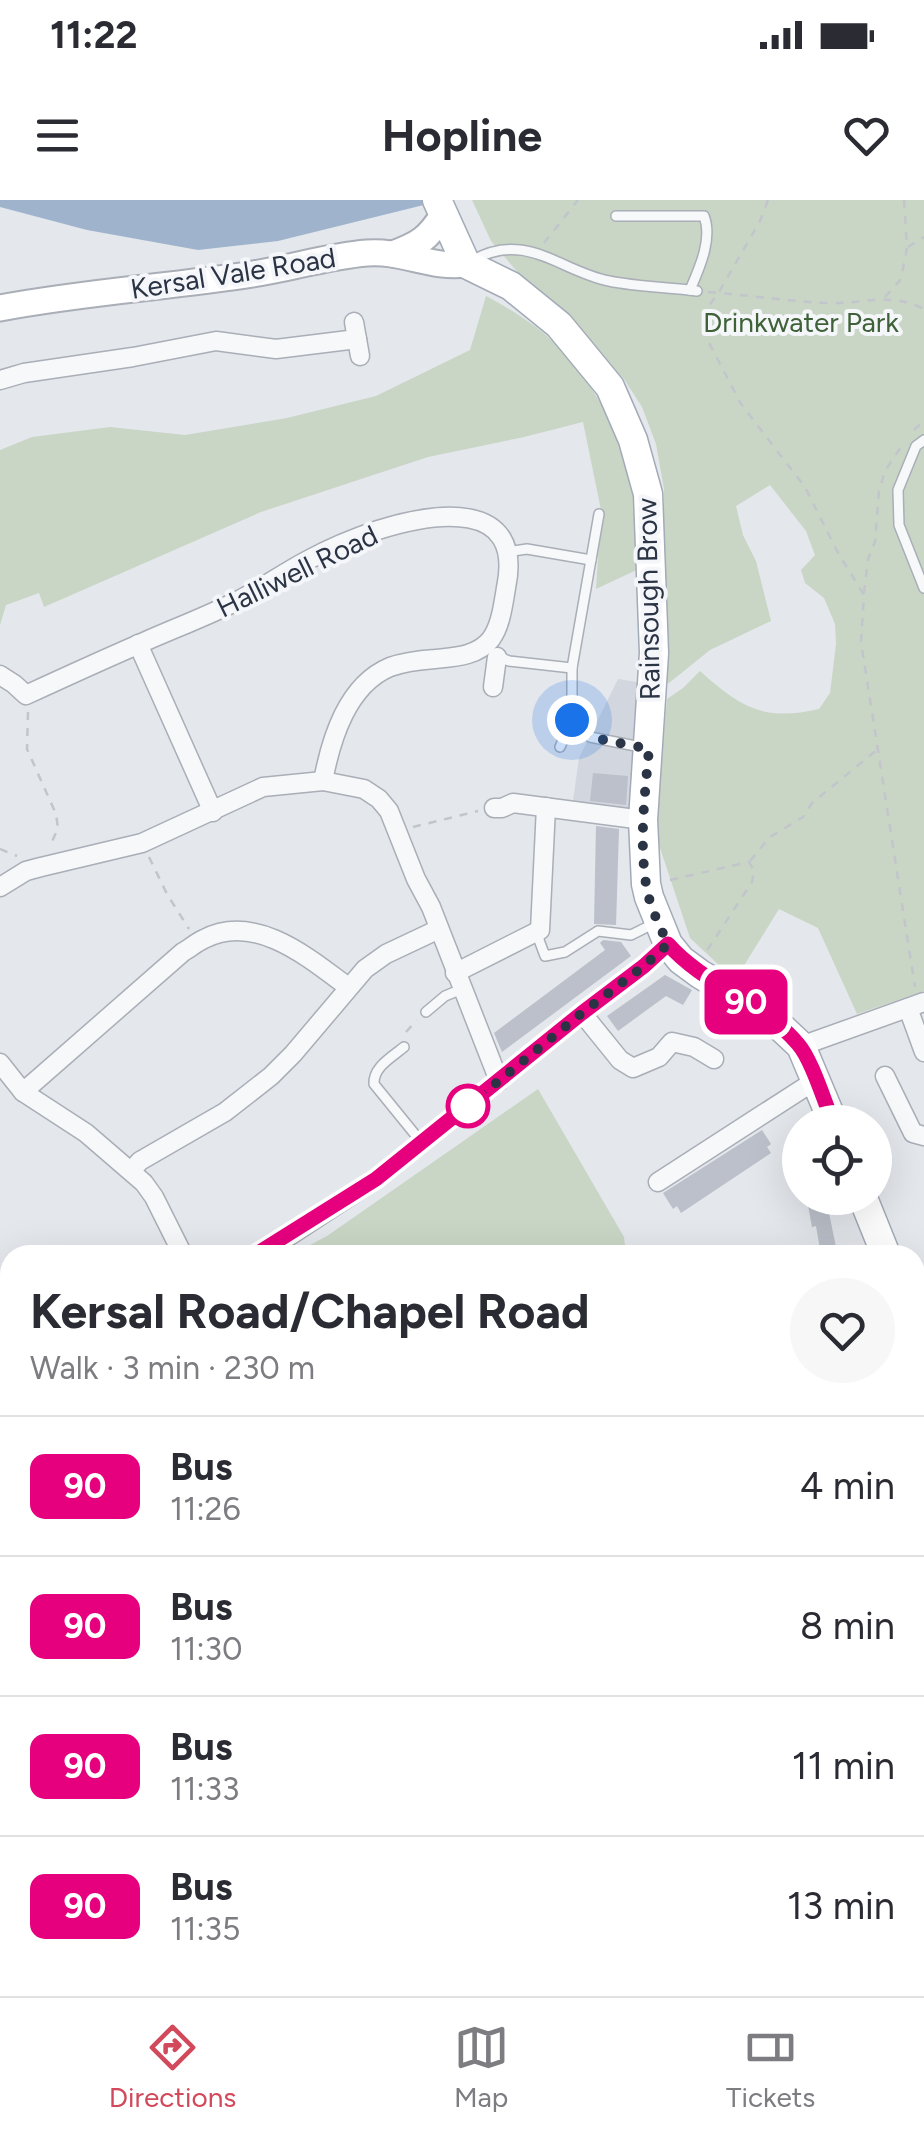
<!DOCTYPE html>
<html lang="en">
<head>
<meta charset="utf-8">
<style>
  body { margin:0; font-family:Figtree,sans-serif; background:#f7f7f7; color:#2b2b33; height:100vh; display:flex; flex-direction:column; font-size:38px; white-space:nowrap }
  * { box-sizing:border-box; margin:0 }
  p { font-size:32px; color:#7c7c81 }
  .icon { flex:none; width:55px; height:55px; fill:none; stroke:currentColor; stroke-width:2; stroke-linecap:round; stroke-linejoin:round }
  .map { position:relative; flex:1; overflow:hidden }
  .details { position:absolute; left:0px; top:1045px; width:925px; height:752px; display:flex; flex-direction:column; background:#fff; border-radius:30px 30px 0 0; box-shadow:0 10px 40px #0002 }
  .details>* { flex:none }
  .badge { padding:0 20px; border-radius:15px; font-size:35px; line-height:65px }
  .controls { position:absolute; left:782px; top:905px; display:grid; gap:20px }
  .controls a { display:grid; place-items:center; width:110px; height:110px; border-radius:50%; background:#fff; box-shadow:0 10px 40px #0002; font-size:50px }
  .you { position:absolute; width:50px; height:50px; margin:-25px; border:8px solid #fff; border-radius:50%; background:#1a73e8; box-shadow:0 0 0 15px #1a73e833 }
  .map>.badge { position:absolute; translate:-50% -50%; box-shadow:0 0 0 5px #fff }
  .round { display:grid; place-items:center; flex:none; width:105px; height:105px; border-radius:52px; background:#f7f7f7 }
  .summary { display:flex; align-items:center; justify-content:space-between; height:170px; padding:0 30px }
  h1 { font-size:48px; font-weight:700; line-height:75px }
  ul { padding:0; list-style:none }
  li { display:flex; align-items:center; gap:30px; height:140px; padding:0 30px; border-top:2px solid #e1e1e2 }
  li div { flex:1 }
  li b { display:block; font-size:38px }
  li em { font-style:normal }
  li .badge { min-width:110px; font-weight:700; text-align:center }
  .status { display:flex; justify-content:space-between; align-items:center; height:70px; padding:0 50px; background:#fff; direction:ltr }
  .status svg { height:28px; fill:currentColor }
  header { display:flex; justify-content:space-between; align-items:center; height:130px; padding:0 30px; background:#fff; font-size:45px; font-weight:700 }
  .menu { display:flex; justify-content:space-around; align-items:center; height:140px; border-top:2px solid #e1e1e2; background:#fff; font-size:28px; color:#7c7c81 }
  .menu a { display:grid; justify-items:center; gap:5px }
  .menu .current { color:#d1495b }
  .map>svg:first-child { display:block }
  .built { fill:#d2d6de }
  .green { fill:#c9d6c5 }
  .water { fill:#9fb4cc }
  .building { fill:#bbc0ca }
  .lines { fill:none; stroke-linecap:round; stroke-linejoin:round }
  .lane-casing { stroke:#a9aeb7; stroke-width:12 }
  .street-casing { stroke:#a9aeb7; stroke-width:21 }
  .secondary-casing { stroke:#a9aeb7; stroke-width:29 }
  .primary-casing { stroke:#a3abb8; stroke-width:31 }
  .path { stroke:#c2c5cb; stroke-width:2.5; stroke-dasharray:8 8; stroke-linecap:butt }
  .lane { stroke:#f7f8fa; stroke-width:9 }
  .street { stroke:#f7f8fa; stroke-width:18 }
  .secondary { stroke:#fff; stroke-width:25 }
  .primary { stroke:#fff; stroke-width:28 }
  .line-casing { stroke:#fff; stroke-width:22 }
  .line { stroke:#e6007e; stroke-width:15 }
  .walk { stroke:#2b3445; stroke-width:10; stroke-dasharray:0 18 }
  .stop-dot { fill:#fff; stroke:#e6007e; stroke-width:5 }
  .labels { text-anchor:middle; stroke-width:8; stroke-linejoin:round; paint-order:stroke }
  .street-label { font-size:28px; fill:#2b3445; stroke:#f4f6f9 }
  .park-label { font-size:28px; fill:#3f6138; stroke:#f4f6f9 }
</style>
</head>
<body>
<div class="status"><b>11:22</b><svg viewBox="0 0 49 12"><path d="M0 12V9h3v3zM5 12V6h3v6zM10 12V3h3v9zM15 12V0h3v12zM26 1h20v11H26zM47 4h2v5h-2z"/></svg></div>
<header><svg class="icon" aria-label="menu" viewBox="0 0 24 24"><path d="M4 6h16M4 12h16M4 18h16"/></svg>Hopline<svg class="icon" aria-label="heart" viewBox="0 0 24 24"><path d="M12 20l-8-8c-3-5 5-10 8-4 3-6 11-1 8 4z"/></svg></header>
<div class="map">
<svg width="924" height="1796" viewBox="0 0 924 1796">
  <rect width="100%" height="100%" fill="#e4e7ec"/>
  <!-- built -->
  <polygon class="built" points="618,479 643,483 633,612 572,608 579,558"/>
  <!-- green -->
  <g class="green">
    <path d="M472,0H924V791L857,814L818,728L779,709L735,780L690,738L658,642L657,607L667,499L683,488L700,471C740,507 764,522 819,509L830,493L836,444L835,424L824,398L805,383L801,370L815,355L806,331L770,285L736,306L743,335L756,361L771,421L710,450L669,483L661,480L664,289L656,244L642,207L624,179L569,119L532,89L491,41Z"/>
    <path d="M486,96C512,110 540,127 561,149C596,185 628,249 637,298C641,321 641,344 643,367L596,389L601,310L583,222L524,237L428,257L261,312L44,407L39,393L6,405L0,425V250L32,237L110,227L185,235L287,218L376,196L470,150Z"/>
    <polygon points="538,889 624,1037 626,1055 291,1055 327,1036"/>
    <polygon points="0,1686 10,1693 10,1788 25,1788 23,1796 0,1796"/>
    <polygon points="262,1788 763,1788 764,1796 267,1796"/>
  </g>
  <!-- water -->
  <polygon class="water" points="0,0 444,0 278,41 198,50 87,30 0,7"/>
  <!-- building -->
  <g class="building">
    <polygon points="593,573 628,576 626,605 590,601"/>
    <polygon points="596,626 619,629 616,725 594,724"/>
    <polygon points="603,740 621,742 631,756 502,852 494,833 605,750 600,743"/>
    <polygon points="665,775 692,790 683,805 666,796 618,831 607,816"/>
    <polygon points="762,930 771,944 767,947 771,953 681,1013 677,1006 673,1009 663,993"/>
    <polygon points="826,998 837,1052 821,1055 816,1026 812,1027 807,1000"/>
  </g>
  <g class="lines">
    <!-- lane casing -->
    <g class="lane-casing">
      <g id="lane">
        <path d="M616,16H704C713,39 699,69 690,90"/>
        <path d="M473,60C527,30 561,72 609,81C638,87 668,87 697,91"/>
        <polyline points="924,240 916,246 898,290 899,325 924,388"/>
        <polyline points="506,352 527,349 591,360"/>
        <polyline points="497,456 509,461 572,468"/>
        <polyline points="572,520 590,537 646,548"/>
        <polyline points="560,547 572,520 572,468 599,314"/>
        <polyline points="540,731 539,740 545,756 565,752 598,731 631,735 655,723"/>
        <polyline points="426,812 445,796 462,789"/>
        <path d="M404,847C392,857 373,867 374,884L422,943"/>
        <polyline points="0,1352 10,1351"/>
        <polyline points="233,1788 236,1796"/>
        <polyline points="37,1796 38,1788"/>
      </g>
    </g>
    <!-- street casing -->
    <g class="street-casing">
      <g id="street">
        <polyline points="354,122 360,156"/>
        <polyline points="0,180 24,173 133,157 216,141 276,149 357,139"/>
        <polyline points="138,444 213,612"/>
        <path d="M0,475L14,484L26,495C63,478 100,461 137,445C170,430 203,418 235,402C260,390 283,373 308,360C330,348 354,338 378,330C432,313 525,297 506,388C503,405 501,425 491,439C478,456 455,457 435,459C421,460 404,462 390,467C347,485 331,539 323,581"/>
        <polyline points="493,487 497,457"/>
        <polyline points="494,608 502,608 513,603 643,620"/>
        <polyline points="0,687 26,671 41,667 142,643 263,587 323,581 364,589 379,599 389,611 416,679 431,707 499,881"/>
        <polyline points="455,773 540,730 546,607"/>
        <polyline points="908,808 924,852"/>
        <polyline points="582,813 620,860 633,868 659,857 672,842 694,847 714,859"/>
        <polyline points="801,846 924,802"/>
        <polyline points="0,863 23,892 86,933 144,983 154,997 183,1055"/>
        <polyline points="885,876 913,933 924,936"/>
        <path d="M23,892L183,752C190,748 197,742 204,739C255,712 309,758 348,787"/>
        <polyline points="131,971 140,961 225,912 271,876 293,854 365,769 386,754 439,729"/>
        <polyline points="658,982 816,880"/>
        <polyline points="255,1055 291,1035 376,979 582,813 644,766 668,744"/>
        <polyline points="0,1158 10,1156"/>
        <polyline points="915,1398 924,1397"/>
        <polyline points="915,1545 924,1541"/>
        <polyline points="0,1663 10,1671"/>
      </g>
    </g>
    <!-- secondary casing -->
    <g class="secondary-casing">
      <g id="secondary">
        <path d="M393,54C419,44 428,39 443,15"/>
        <path d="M0,108C84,92 169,87 253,74C291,68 329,56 367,53C402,50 432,69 466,64"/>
      </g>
    </g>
    <!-- primary casing -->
    <g class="primary-casing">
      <g id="primary">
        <polyline points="437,0 466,64 511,86 559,125 610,187 633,240 648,294 654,453 643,620 646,684 649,697 668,744 681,760 700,774 768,815 801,846 833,922"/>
        <polyline points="863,998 886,1055"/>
        <polyline points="915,1146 924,1194"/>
        <polyline points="918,1796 924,1775"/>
      </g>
    </g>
    <!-- path -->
    <g class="path">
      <polyline points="768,0 760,21 719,92 708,107 706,137 741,204 805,287 837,351 864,395 861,442 915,787"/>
      <polyline points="544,43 578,0"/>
      <polyline points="908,47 924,37"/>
      <path d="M708,92C747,95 786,101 825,103C861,105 889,91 924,109"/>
      <polyline points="885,97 901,79 907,48 904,0"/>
      <polyline points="914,230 924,221"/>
      <polyline points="864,393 868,359 875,342 879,291 885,271 903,244"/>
      <polyline points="28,512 27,549 56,614 58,628 50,646"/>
      <polyline points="413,627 478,611"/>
      <polyline points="0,649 17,656"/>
      <polyline points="149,657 167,694 189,729"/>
      <polyline points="750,661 770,637 803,617 812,603 878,549"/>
      <polyline points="670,680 749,662 754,671 752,682 706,752"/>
      <polyline points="406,832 417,820"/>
    </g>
    <!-- lane -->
    <use href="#lane" class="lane"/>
    <!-- street -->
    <use href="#street" class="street"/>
    <!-- secondary -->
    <use href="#secondary" class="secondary"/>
    <!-- primary -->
    <use href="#primary" class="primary"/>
  </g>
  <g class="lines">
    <!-- line casing -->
    <g class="line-casing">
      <path id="line" d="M255,1055L376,979L582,813L644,766L668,744C705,786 762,801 798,844C812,860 824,901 833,922"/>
    </g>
    <!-- line -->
    <use href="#line" class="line"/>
    <!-- walk -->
    <path class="walk" d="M468,906L582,813L644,766L668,744C659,725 649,705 646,684C639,639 645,594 649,549L590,537L572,520"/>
  </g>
  <!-- markers -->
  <circle class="stop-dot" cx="468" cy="906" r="20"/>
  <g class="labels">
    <!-- street labels -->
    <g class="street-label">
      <text transform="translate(233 73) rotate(-9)" y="10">Kersal Vale Road</text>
      <text transform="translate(297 371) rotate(-26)" y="10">Halliwell Road</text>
      <text transform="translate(648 399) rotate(-91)" y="10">Rainsough Brow</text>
    </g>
    <!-- park labels -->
    <g class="park-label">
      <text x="801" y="132">Drinkwater Park</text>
    </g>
  </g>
</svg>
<div class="controls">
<a><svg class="icon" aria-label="locate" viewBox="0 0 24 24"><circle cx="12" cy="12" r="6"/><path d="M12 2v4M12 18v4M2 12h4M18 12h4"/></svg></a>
</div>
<div class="you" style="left:572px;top:520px"></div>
<b class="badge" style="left:746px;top:802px;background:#e6007e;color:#fff">90</b>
<section class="details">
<div class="summary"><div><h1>Kersal Road/Chapel Road</h1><p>Walk · 3 min · 230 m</p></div><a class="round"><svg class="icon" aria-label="heart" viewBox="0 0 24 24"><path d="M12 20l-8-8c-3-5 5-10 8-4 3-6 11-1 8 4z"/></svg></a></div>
<ul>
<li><span class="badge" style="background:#e6007e;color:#fff">90</span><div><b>Bus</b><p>11:26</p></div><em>4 min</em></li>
<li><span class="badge" style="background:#e6007e;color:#fff">90</span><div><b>Bus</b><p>11:30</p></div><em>8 min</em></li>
<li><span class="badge" style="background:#e6007e;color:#fff">90</span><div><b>Bus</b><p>11:33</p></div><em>11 min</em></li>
<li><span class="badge" style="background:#e6007e;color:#fff">90</span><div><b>Bus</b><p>11:35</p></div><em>13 min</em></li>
</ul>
</section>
</div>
<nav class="menu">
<a class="current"><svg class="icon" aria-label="directions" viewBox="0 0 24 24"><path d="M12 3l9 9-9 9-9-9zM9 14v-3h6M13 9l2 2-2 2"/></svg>Directions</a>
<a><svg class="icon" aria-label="map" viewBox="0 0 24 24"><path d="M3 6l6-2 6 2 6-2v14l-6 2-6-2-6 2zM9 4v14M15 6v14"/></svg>Map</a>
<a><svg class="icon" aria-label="tickets" viewBox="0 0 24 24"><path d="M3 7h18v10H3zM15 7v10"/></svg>Tickets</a>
</nav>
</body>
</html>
